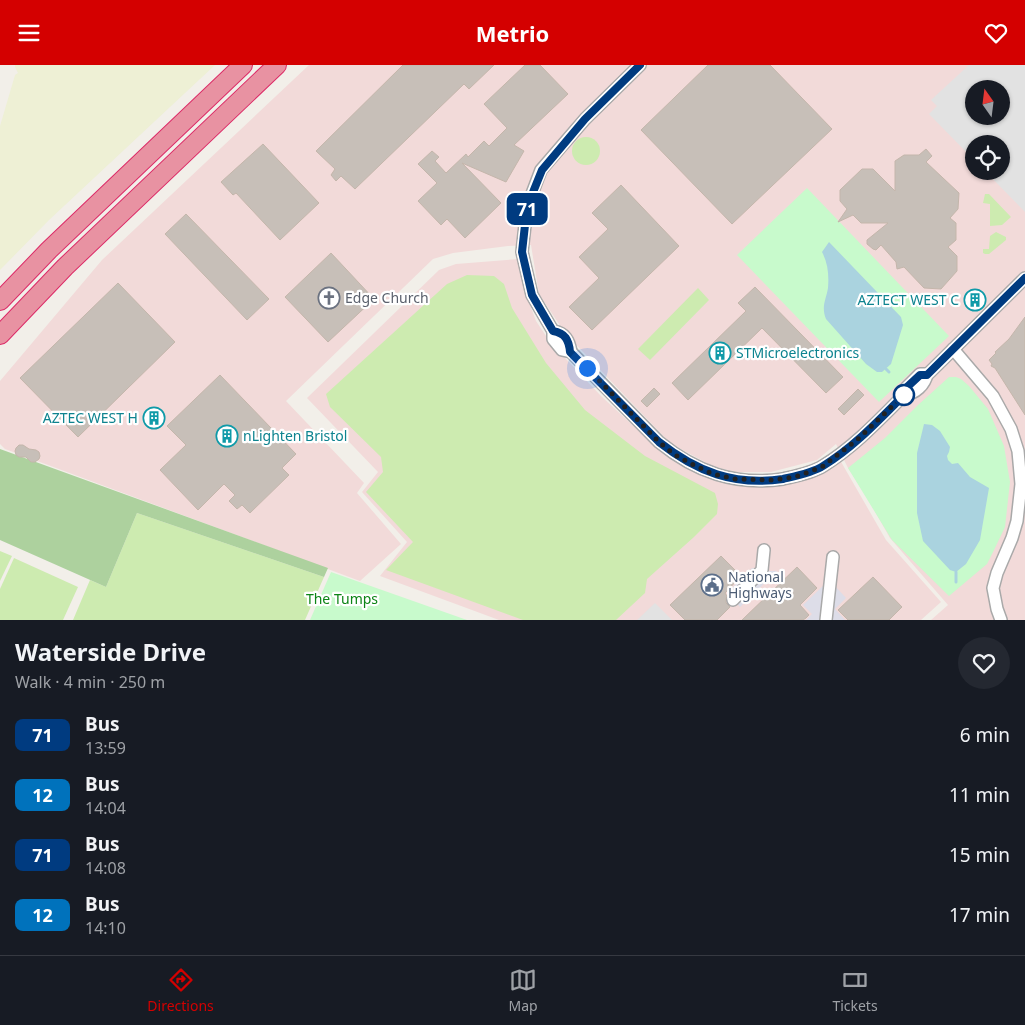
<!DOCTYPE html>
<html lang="en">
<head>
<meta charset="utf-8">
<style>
  body { margin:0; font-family:"Noto Sans",sans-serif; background:#242831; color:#f1f3f6; height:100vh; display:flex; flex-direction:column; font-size:19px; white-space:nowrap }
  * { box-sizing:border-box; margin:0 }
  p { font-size:16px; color:#9ea1a6 }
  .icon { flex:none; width:28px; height:28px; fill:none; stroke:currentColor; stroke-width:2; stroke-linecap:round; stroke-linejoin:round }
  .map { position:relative; height:555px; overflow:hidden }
  .side { display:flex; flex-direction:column; background:#171b24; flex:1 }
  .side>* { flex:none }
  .badge { padding:0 10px; border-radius:8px; font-size:18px; line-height:32px }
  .needle { width:32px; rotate:346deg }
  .controls { position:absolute; left:965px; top:15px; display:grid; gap:10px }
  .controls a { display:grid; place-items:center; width:45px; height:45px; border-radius:50%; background:#171b24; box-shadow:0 1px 4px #0004; font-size:25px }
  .you { position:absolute; width:25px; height:25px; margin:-12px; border:4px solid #fff; border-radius:50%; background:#1a73e8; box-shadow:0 0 0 8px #1a73e833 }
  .map>.badge { position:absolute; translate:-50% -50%; box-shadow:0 0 0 2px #fff }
  .round { display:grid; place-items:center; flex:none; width:52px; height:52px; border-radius:26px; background:#242831 }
  .headline { display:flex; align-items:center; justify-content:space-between; height:85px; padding:0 15px }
  h1 { font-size:24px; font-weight:700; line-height:38px }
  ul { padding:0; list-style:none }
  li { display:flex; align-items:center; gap:15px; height:60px; padding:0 15px }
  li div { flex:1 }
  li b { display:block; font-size:19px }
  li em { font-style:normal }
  li .badge { min-width:55px; font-weight:700; text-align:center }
  header { display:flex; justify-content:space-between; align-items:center; height:65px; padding:0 15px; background:#d40000; color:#fff; font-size:22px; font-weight:700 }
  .tabs { display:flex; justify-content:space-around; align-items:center; height:70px; border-top:1px solid #363941; background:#171b24; font-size:14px; color:#9ea1a6 }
  .tabs a { display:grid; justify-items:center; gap:2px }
  .tabs .active { color:#d40000 }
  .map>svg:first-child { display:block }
  .commercial { fill:#f2dad9; fill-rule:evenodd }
  .farmland { fill:#eef0d5 }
  .grass { fill:#cdebb0 }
  .forest { fill:#add19e }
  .park { fill:#c8facc }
  .parking { fill:#e2e2e2; fill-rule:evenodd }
  .plaza { fill:#dddde8 }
  .water { fill:#aad3df }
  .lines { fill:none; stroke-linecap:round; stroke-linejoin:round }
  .stream { stroke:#aad3df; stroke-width:3 }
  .building { fill:#c7bfb8; stroke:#c4b6ab }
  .minor-casing { stroke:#a9a9a9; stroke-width:14 }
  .highway-casing { stroke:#dc2a67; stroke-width:20 }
  .minor { stroke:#fff; stroke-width:11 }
  .highway { stroke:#e892a2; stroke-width:18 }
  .line-casing { stroke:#fff; stroke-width:11 }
  .line { stroke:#003b80; stroke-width:8 }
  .walk { stroke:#222; stroke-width:5; stroke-dasharray:0 9 }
  .stop-dot { fill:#fff; stroke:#003b80; stroke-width:2.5 }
  .labels { text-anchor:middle; stroke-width:4.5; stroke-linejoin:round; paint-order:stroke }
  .worship-label { font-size:14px; fill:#5b616d; stroke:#fff; text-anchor:start }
  .culture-label { font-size:14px; fill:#0d838f; stroke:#fff; text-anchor:end }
  .service-label { font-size:14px; fill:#4e5e75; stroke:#fff; text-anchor:start }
  .park-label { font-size:14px; fill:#0c8416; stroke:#fff }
</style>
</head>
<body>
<header><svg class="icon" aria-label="menu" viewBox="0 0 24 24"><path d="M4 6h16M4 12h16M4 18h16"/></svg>Metrio<svg class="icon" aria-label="heart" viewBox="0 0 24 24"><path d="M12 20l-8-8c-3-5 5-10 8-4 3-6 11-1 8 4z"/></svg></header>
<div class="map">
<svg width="1025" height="555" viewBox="0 0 1025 555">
  <rect width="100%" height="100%" fill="#f2efe9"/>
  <!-- commercial -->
  <g class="commercial">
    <path d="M309,0H1025V555H931L948,540L890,473L864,427L848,403L836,379L817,395L771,407H737L714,402L670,378L565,268L539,229L531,180L508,181L453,188L433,194L286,336L364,418L357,428L401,479L360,516L5,384L0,379V316L102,195ZM974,24H1001V51H974ZM974,79H1001V106H974Z"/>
    <polygon points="518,194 527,232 536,256 550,277 601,331 654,380 672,395 710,414 740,421 779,420 817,409 840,395 886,475 941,537 921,555 499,555 380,511 407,477 362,427 378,407 307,333 439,205 456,199"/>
  </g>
  <!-- farmland -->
  <polygon class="farmland" points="15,0 215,0 49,155 0,205 0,61 15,10 18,8 15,2"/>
  <!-- grass -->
  <g class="grass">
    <circle cx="586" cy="86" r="14"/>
    <polygon points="985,129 989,129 1011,152 1002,160 990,161 990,139 983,138"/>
    <polygon points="996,167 1006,172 1006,175 989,189 985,189 983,188 983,184 989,184 990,171"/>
    <polygon points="467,210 494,211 504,219 512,243 546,298 585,345 645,391 715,428 718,439 717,449 694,472 647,514 645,528 616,555 523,555 386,505 413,477 366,427 383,407 381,392 330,342 326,329 447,219"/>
    <polygon points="698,223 709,235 650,295 638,284"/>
    <polygon points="137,448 324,512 305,555 73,555 90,515 106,522"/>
    <polygon points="0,486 12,491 0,516"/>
    <polygon points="14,493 78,522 63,555 0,555 0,524"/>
  </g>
  <!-- forest -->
  <polygon class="forest" points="0,384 328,503 324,512 137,448 106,522 0,475"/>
  <!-- park -->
  <g class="park">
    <polygon points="807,123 949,271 879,337 737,190"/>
    <polygon points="949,312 956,312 961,314 969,321 988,344 1004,381 1010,417 1005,462 994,485 987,499 949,531 892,475 848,403 885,373 918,340"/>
    <polygon points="331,507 467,555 310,555"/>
  </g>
  <!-- parking -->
  <g class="parking">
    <path d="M969,0H1025V147L985,106H1001V79H974V95L929,49L937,41L931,35ZM974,24H1001V51H974Z"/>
    <polygon points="655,538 672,555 637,555"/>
  </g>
  <!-- plaza -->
  <g class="plaza">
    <polygon points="752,503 767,506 777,506 740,542 727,528"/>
    <polygon points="825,519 835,521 846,533 835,544 845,555 806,555 812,549 803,540"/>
  </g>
  <!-- water -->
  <g class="water">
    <path d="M829,177L901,252L903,260L891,299L882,307H877L866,299L826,254C821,241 826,235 828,223C829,210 828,198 822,187Z"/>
    <polygon points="924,359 932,360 940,366 950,382 949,387 947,391 948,395 952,399 958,398 970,412 989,423 980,475 966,499 956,507 950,505 923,476 917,448 917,388"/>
  </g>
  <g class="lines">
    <!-- stream -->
    <g class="stream">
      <polyline points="886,304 889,307"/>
      <polyline points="956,517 956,507"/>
    </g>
  </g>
  <!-- building -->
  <g class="building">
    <polygon points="403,0 494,0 469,24 464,19 355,124 341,111 336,116 331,110 335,104 316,86"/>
    <polygon points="525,0 540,0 568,29 514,80 524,86 506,117 462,98 501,138 465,173 447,154 441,160 418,136 437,118 418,99 432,86 439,92 435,96 446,108 466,89 468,92 484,76 489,81 507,63 484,39"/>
    <polygon points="708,0 770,0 832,64 732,159 641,65"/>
    <polygon points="263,79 319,138 280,175 236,128 233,130 221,117"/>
    <polygon points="926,84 932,91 926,97 959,128 958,144 950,153 956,158 956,175 948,182 957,191 957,206 941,224 924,223 904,202 897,204 896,197 881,180 876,185 873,184 867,179 867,175 888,158 861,158 853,150 838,157 847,144 840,136 840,125 862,104 873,104 895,126 895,96 904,90 919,90"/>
    <polygon points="621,120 679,181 592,265 569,242 599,213 579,192 608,164 592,148"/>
    <polygon points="186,149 269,234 247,255 165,169"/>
    <polygon points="331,188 374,234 328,277 285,232"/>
    <polygon points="118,218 175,277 78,372 20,313"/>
    <polygon points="755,222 843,312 826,328 762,263 688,335 672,318 746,246 738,238"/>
    <polygon points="1025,252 1025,350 995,303 991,301 992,299 989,295 996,288 995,287 1009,274"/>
    <polygon points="220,310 296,389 282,403 289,410 250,448 242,440 237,444 229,436 235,430 224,419 198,445 160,405 186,380 167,361"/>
    <polygon points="654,323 660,329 647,342 641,336"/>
    <polygon points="858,324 864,330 844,350 838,344"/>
    <polygon points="19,380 23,380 29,384 36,385 39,387 40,391 39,394 35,397 31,397 26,392 19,392 16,390 15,386 16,383"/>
    <polygon points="721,491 741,511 725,528 727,531 726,534 726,538 730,542 717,555 685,555 670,540"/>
    <polygon points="797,502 817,523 800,540 809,550 806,553 803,555 742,555"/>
    <polygon points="873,512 902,542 889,555 848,555 838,545"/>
  </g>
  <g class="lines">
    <!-- minor casing -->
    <g class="minor-casing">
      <g id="minor">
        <path d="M640,0L585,54L541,105L527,142L522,187L532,230L553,266V274L562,285L571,287L659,377C696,407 735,421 783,414C796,411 812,408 823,401C854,382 879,355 904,330L906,323L920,309H927L929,308L1025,213"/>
        <path d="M553,266C565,268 569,275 571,287"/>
        <polyline points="953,284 993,331 1011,364 1018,386 1021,419 1017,456 1012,473 997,508 993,523 997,544 1001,555"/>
        <path d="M904,330C915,329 925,320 927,309"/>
        <polyline points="733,535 762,505 764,485"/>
        <polyline points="826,555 833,492"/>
      </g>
    </g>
    <!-- highway casing -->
    <g class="highway-casing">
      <g id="highway">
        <polyline points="0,236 49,185 243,0"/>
        <polyline points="0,270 65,202 277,0"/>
      </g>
    </g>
    <!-- minor -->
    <use href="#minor" class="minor"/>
    <!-- highway -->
    <use href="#highway" class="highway"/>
  </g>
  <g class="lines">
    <!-- line casing -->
    <g class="line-casing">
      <path id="line" d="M640,0L585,54L542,105L527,142L522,187L532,230L553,266C565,268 569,275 570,287L659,377C697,407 734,421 783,414C796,411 812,408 823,401C854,382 879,355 904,330L906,323L920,310H927L929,308L1025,213"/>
    </g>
    <!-- line -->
    <use href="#line" class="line"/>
    <!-- walk -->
    <polyline class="walk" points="587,303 659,377 675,390 694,400 713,409 735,414 772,415 795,412 822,402 858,374 904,330"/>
  </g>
  <!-- icons -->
  <defs>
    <g id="church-ring" transform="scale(1.125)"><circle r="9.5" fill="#fff" stroke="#6b7280" stroke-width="1.5"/><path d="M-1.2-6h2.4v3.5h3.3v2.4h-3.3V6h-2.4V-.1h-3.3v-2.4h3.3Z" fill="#6b7280"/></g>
    <g id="building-ring" transform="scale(1.125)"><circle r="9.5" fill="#fff" stroke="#0f9aa8" stroke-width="1.5"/><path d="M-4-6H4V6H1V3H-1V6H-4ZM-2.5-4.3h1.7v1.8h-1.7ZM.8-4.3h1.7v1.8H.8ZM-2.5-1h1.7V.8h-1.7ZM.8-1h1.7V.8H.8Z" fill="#0f9aa8"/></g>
    <g id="civic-ring" transform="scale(1.125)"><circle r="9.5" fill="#fff" stroke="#5c6f8a" stroke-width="1.5"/><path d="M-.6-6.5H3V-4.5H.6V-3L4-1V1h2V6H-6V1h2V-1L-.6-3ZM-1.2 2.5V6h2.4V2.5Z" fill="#5c6f8a"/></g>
  </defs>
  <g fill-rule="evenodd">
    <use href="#church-ring" x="329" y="233"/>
    <use href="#building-ring" x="975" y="235"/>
    <use href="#building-ring" x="720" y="288"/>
    <use href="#building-ring" x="154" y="353"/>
    <use href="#building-ring" x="227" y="371"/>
    <use href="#civic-ring" x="712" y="520"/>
  </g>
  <!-- markers -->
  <circle class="stop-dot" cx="904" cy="330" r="10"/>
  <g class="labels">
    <!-- worship labels -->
    <g class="worship-label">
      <text x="345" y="238">Edge Church</text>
    </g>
    <!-- culture labels -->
    <g class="culture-label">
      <text x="959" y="240">AZTECT WEST C</text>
      <text x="736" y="293" text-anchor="start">STMicroelectronics</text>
      <text x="138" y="358">AZTEC WEST H</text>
      <text x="243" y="376" text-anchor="start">nLighten Bristol</text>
    </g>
    <!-- service labels -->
    <g class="service-label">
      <text x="728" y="517">National<tspan x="728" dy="16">Highways</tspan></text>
    </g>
    <!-- park labels -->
    <g class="park-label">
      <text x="342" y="539">The Tumps</text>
    </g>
  </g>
</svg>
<div class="controls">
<a><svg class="needle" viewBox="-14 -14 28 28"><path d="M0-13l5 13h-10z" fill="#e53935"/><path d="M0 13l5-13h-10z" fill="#9ea1a6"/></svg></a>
<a><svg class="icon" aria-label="locate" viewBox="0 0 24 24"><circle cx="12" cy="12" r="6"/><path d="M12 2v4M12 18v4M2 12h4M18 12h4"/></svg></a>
</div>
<div class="you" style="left:587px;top:303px"></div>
<b class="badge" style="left:527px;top:144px;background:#003b80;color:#fff">71</b>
</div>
<section class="side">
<div class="headline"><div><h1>Waterside Drive</h1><p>Walk · 4 min · 250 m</p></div><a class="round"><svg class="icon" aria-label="heart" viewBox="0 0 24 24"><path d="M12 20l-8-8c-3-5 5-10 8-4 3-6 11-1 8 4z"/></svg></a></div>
<ul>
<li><span class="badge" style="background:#003b80;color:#fff">71</span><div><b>Bus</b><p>13:59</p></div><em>6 min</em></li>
<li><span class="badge" style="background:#0072bc;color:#fff">12</span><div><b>Bus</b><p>14:04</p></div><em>11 min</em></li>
<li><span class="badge" style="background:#003b80;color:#fff">71</span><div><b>Bus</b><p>14:08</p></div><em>15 min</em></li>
<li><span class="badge" style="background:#0072bc;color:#fff">12</span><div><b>Bus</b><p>14:10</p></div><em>17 min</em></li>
</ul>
</section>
<nav class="tabs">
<a class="active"><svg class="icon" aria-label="directions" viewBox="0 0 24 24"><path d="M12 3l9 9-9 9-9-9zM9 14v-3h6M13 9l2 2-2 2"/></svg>Directions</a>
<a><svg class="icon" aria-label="map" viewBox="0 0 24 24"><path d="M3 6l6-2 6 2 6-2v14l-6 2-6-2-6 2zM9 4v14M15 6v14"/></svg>Map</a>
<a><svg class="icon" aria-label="tickets" viewBox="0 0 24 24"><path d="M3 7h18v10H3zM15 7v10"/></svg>Tickets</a>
</nav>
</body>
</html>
